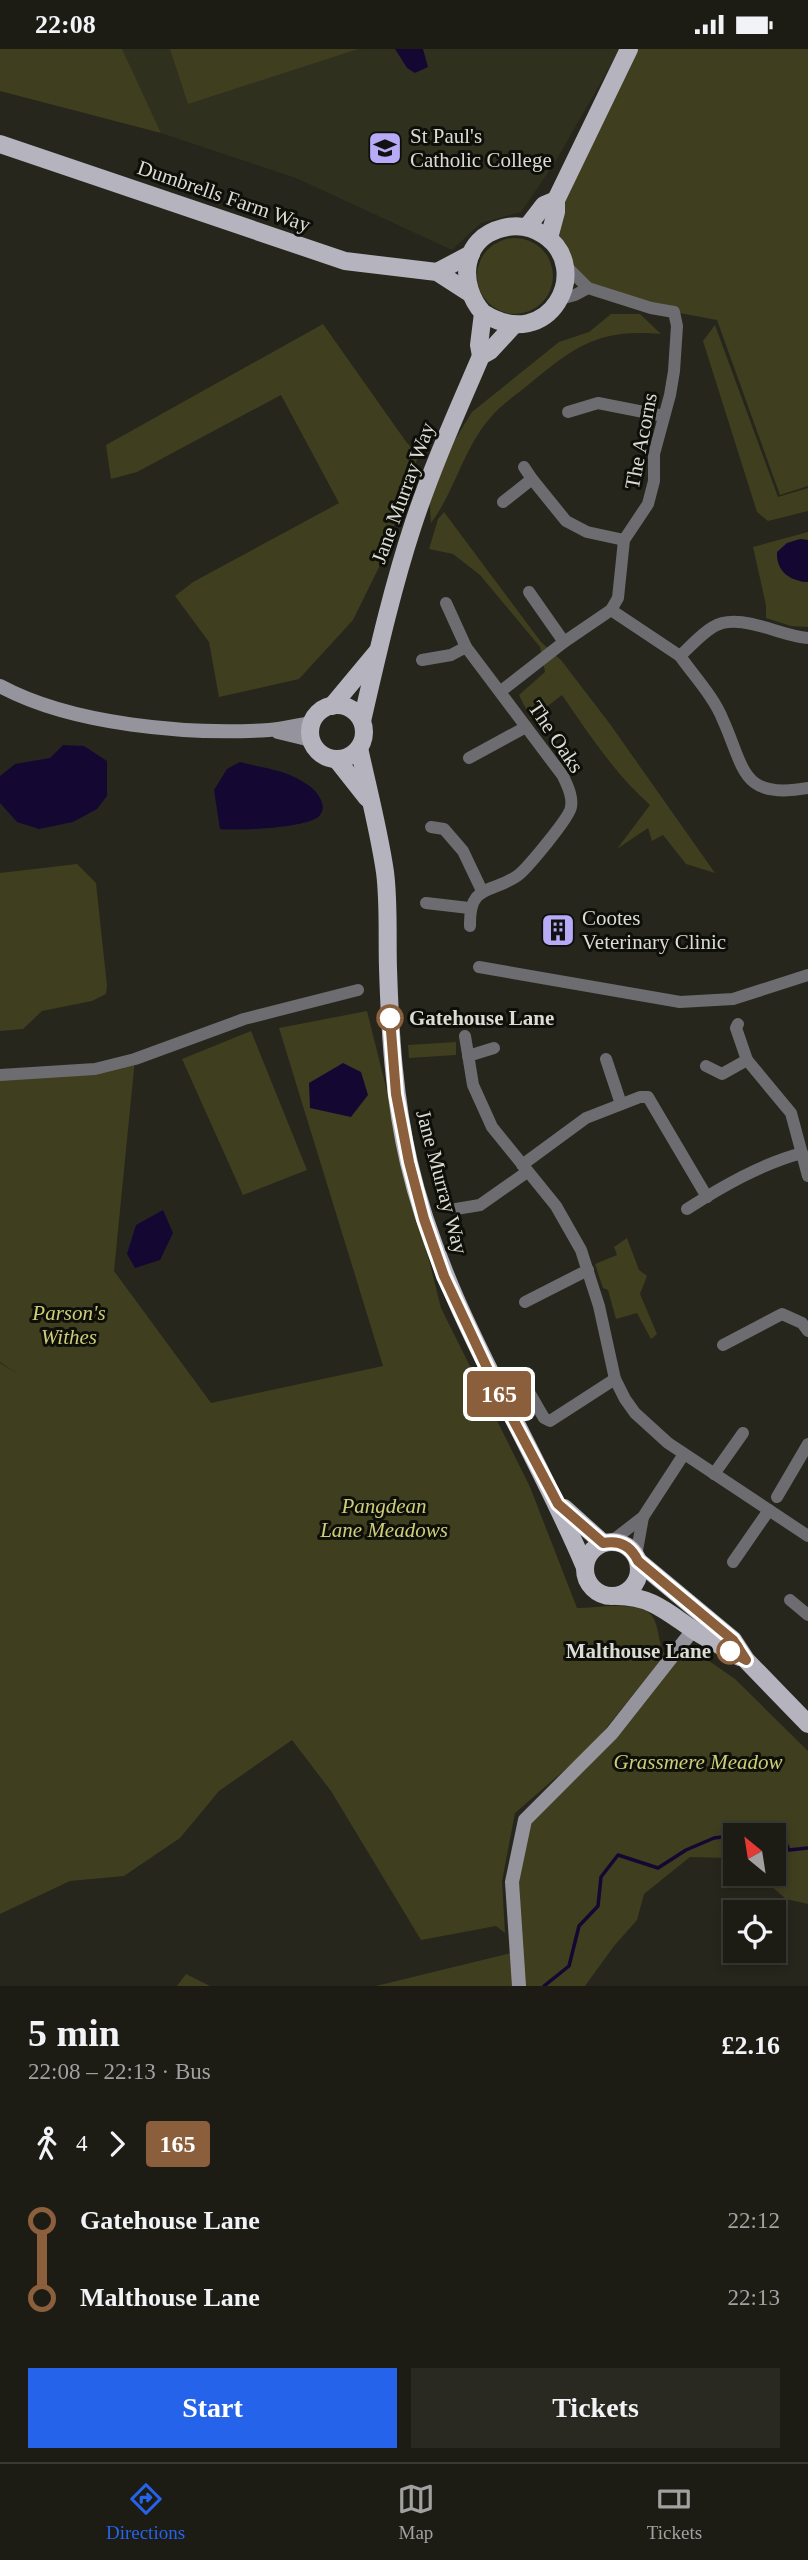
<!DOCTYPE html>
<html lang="en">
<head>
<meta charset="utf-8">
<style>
  body { margin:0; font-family:"Times New Roman",serif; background:#292922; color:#f1f3f6; height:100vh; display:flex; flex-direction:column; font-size:26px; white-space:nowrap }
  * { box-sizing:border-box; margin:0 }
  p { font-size:23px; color:#a0a1a0 }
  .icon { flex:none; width:38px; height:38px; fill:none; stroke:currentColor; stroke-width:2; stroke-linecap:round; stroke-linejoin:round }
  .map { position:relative; height:1937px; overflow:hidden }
  .panel { display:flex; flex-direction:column; background:#1c1c15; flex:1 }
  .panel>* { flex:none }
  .badge { padding:0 14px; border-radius:5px; font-size:24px; line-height:46px }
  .needle { width:46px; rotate:330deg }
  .fabs { position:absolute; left:723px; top:1774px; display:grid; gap:14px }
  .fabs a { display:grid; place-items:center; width:63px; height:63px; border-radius:0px; background:#1c1c15; box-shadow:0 4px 10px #0003,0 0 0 2px #3a3a34; font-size:35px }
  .map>.badge { position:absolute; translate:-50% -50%; box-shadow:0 0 0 4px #fff }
  .legs { display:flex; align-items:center; gap:10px; height:77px; padding:0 28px; font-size:23px }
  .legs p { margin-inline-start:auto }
  .summary { display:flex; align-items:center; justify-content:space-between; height:119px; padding:0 28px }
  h1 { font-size:38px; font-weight:800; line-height:52px }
  .primary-button { display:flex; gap:14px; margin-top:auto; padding:14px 28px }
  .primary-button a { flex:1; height:80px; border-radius:0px; background:#2563eb; color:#fff; font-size:28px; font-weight:800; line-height:80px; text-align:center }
  .primary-button a+a { background:#292922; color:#f1f3f6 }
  ul { padding:0 28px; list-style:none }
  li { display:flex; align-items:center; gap:24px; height:77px; font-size:26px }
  li i { display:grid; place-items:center; width:10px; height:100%; margin:0 9px; background:currentColor }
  li i::after { content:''; width:18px; height:18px; margin:-9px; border:5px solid; border-radius:50%; background:#1c1c15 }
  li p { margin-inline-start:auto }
  li:first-child i { background:linear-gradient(#0000 50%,currentColor 0) }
  li:last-child i { background:linear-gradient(currentColor 50%,#0000 0) }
  .status { display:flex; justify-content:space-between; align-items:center; height:49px; padding:0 35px; background:#1c1c15; direction:ltr }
  .status svg { height:19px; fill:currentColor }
  .tab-bar { display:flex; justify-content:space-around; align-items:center; height:98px; border-top:2px solid #3a3a34; background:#1c1c15; font-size:19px; color:#a0a1a0 }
  .tab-bar a { display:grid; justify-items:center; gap:4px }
  .tab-bar .current { color:#2563eb }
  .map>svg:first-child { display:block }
  .built { fill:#30301f }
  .green { fill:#3f3e1f }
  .water { fill:#140832 }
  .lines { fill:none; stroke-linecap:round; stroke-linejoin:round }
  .stream { stroke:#140832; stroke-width:3.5 }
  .street { stroke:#6c6c71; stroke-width:12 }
  .secondary { stroke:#95949c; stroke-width:14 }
  .primary { stroke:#b4b3be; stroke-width:18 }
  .line-1-casing { stroke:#fff; stroke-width:16 }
  .line-1 { stroke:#8b5e3c; stroke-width:10 }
  .stop-1-dot { fill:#fff; stroke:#8b5e3c; stroke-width:3.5 }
  .labels { text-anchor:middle; stroke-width:6; stroke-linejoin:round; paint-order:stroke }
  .poi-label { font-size:21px; fill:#dcdcd5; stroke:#0f0f0a; text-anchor:start }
  .street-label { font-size:21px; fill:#dcdcd5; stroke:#0f0f0a }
  .stop-label { font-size:21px; font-weight:bold; fill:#dcdcd5; stroke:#0f0f0a; text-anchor:start }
  .park-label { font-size:21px; font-style:italic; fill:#cecd78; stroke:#0f0f0a }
</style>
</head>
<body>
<div class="status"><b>22:08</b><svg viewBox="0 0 49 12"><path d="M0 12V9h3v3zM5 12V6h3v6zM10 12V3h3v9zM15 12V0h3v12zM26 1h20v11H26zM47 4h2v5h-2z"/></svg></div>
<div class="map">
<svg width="808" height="1937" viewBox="0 0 808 1937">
  <rect width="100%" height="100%" fill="#26261c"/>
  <!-- built -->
  <polygon class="built" points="121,0 620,0 554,115 521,163 481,174 452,201 296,129 161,84"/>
  <!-- green -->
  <g class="green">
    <polygon points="0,0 122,0 161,84 0,42"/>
    <polygon points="170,0 358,0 188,55"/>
    <polygon points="628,0 808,0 808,437 780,446 717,271 674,263 565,232 549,189"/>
    <circle cx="515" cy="227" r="38"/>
    <path d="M611,265H640L661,285C598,279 574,298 528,336C516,346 501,356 491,368C464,398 455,442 431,474L429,445L451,397L472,363L559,293L589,283Z"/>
    <polygon points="323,275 407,394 419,405 382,512 353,571 299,630 219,648 209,593 175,547 193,533 339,454 281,346 137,423 111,430 106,396"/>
    <polygon points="715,276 778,448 808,439 808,462 768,472 757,463 703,292"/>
    <path d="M444,463L541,593L561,611L610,675L715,824L686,815L663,786L652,792L648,779L617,800L650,756C615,725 588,684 562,646L531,670L519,646L545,623L540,598L480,526L453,505L429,500L438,470Z"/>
    <polygon points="808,483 808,491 800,490 801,533 808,533 808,578 791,577 766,569 766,556 753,498"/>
    <polygon points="77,815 96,834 107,937 106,945 92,952 42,962 23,980 0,982 0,824"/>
    <path d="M367,962L441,1259L530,1438L577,1559C596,1559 645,1550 654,1570C660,1583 658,1594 665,1606L591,1698L515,1764L502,1832L505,1884L496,1877L421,1891L331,1742L292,1691L219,1742L180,1789L124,1827L70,1832L0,1865V1314L18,1325L0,1313V1026L135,1010L114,1222L211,1354L383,1317L279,979Z"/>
    <polygon points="251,982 307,1121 243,1146 182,1010"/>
    <polygon points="456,993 456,1006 409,1009 408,996"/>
    <polygon points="627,1189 639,1221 647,1227 640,1245 657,1285 651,1290 637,1264 616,1270 608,1241 603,1239 595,1215 617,1206 614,1198"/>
    <polygon points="686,1596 735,1630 808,1702 808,1855 786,1850 757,1825 774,1825 774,1787 735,1787 735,1812 728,1809 690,1808 644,1845 637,1871 614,1897 585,1937 376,1937 519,1902 519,1833 529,1772"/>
    <polygon points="186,1925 210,1937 177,1937"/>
  </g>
  <!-- water -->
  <g class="water">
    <polygon points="395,0 423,0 428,18 415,24 407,19"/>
    <path d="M800,490L808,491V533C789,532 776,522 777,503L787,494Z"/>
    <polygon points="63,696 84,697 107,712 107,747 97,760 73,773 39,780 17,773 0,754 0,727 15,715 50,709"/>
    <path d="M240,713C261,719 283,720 302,732C310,737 317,742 321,751C323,756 324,761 320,766C312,779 236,782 220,780L214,741L227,720Z"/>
    <polygon points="343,1014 361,1023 368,1046 351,1068 310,1059 309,1034"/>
    <polygon points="163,1161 173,1184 160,1211 135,1219 127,1205 136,1176"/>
  </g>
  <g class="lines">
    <!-- stream -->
    <polyline class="stream" points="544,1937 569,1917 579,1877 598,1857 601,1828 618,1806 658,1819 686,1801 714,1789 780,1781 789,1801 808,1799"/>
    <!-- street -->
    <g class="street">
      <polyline points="565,216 588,239 651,259 674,263 677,277 674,322 670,346 654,405 654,432 648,455 624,491 618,549 611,561"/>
      <polyline points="560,250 575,246 588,239"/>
      <polyline points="568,363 598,354 664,367"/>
      <polyline points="524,418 532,430"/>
      <polyline points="503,453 532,430 566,472 587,483 624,491"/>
      <polyline points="529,543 564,593"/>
      <path d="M446,554L466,598L563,727C567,736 573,747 571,758C570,768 526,821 517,827C491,845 469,834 470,877"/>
      <path d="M680,607C694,627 714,648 723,671C745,720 741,751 808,739"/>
      <polyline points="422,611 451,606 466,598"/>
      <path d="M501,642L564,593L611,561L680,607C690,598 701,585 713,578C738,562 780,587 808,589"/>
      <polyline points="469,709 526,678"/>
      <polyline points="431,778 444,780 463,802 482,842"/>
      <polyline points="426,854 469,859"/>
      <polyline points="479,918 680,953 733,950 808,926"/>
      <polyline points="738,975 736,979 747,1011 791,1064 808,1127"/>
      <polyline points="465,987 473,1036 492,1078 556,1157 581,1201 599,1257 615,1330 625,1350 635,1364 668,1394 808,1487"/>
      <polyline points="468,1007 494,999"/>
      <polyline points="606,1010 621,1055"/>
      <polyline points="706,1017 722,1025 747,1011"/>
      <polyline points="0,1026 95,1020 135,1010 244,970 358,941"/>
      <polyline points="522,1116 586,1069 640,1048 648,1048 707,1148"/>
      <polyline points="456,1160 480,1156 527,1123"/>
      <path d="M687,1160C723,1137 761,1115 802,1104"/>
      <polyline points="525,1253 588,1221"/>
      <polyline points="723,1296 782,1265 802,1274 808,1282"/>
      <polyline points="522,1331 544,1369 550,1372 615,1330"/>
      <polyline points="714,1425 743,1384"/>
      <polyline points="777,1448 808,1395"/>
      <polyline points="612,1492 643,1468 684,1405"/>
      <polyline points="636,1507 643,1468"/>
      <polyline points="733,1513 769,1461"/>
      <polyline points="790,1551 808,1566"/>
    </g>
    <!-- secondary -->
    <g class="secondary">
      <path d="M0,637C72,676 188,686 269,681C283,680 298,676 312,674"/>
      <polyline points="278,683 311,691"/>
      <polyline points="519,1937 512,1833 525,1771 612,1684 693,1581"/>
    </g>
    <!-- primary -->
    <g class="primary">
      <polyline points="0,95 345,212 437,223 468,243"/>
      <polyline points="527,178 544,156 556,151"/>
      <polyline points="549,189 556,163 556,151 629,0"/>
      <polyline points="437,223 471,205"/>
      <path d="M481,307L479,296L483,264C458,236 461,189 503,179C518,175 532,178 544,186C594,219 550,306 483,264"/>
      <polyline points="481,307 490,302 513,277"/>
      <circle cx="337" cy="683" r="27"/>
      <polyline points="332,657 377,603"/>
      <path d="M362,672C377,607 392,540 413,476C432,418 457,363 481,307"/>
      <path d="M359,699C368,740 379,782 385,823C389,854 387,888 388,919C390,984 394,1050 409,1114C443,1259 527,1381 584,1516"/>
      <polyline points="337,711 367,749"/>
      <polyline points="564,1459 603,1494"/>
      <circle cx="612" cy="1520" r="27"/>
      <polyline points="638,1512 733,1591 746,1611 808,1675"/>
      <path d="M617,1547C650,1547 666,1562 692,1580C707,1590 724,1598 740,1608"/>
    </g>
  </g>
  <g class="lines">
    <!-- line-1 casing -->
    <g class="line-1-casing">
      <path id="line-1" d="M390,969L396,1045L409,1113L424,1170L444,1227L497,1340L558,1455L603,1494C620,1491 631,1497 638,1512L733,1591L746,1611L730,1602"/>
    </g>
    <!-- line-1 -->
    <use href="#line-1" class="line-1"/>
  </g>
  <!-- icons -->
  <defs>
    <g id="school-square" transform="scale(1.75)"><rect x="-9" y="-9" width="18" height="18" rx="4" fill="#b7abf8" stroke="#0f0f0a"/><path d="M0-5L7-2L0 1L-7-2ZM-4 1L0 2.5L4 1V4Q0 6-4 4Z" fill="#111"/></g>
    <g id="building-square" transform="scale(1.75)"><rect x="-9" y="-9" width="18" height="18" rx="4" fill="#b7abf8" stroke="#0f0f0a"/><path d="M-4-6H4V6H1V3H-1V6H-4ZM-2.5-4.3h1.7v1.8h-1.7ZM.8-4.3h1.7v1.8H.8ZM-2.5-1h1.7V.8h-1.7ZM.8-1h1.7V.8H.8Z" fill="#111"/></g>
  </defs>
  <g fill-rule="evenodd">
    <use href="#school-square" x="385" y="99"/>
    <use href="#building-square" x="558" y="881"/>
  </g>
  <!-- markers -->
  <g class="stop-1-dot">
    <circle cx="390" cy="969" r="12"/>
    <circle cx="730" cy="1602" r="12"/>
  </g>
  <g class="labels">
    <!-- poi labels -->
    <g class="poi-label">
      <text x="410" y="94">St Paul's<tspan x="410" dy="24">Catholic College</tspan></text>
      <text x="582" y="876">Cootes<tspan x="582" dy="24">Veterinary Clinic</tspan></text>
    </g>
    <!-- street labels -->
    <g class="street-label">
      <text transform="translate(224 147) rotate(19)" y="7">Dumbrells Farm Way</text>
      <text transform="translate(641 392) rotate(-79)" y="7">The Acorns</text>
      <text transform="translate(403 444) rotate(-70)" y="7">Jane Murray Way</text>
      <text transform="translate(556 688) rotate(56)" y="7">The Oaks</text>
      <text transform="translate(442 1133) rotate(75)" y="7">Jane Murray Way</text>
    </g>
    <!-- stop labels -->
    <g class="stop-label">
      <text x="409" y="976">Gatehouse Lane</text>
      <text x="711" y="1609" text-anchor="end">Malthouse Lane</text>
    </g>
    <!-- park labels -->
    <g class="park-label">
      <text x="69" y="1271">Parson's<tspan x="69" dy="24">Withes</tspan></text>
      <text x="384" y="1464">Pangdean<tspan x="384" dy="24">Lane Meadows</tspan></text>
      <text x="698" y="1720">Grassmere Meadow</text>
    </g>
  </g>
</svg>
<div class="fabs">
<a><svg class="needle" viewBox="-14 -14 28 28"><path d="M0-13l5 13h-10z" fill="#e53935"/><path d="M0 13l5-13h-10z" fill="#a0a1a0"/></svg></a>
<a><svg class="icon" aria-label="locate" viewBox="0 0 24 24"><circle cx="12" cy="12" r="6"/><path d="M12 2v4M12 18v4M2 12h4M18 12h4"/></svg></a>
</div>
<b class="badge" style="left:499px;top:1345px;background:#8b5e3c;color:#fff">165</b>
</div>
<section class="panel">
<div class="summary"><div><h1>5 min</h1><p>22:08 – 22:13 · Bus</p></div><b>£2.16</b></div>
<div class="legs"><svg class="icon" aria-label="walk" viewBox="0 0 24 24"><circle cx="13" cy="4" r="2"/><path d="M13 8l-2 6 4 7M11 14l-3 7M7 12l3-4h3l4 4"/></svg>4<svg class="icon" aria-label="forward" viewBox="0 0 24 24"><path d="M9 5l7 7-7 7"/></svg><b class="badge" style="background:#8b5e3c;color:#fff">165</b></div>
<ul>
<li><i style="color:#8b5e3c"></i><b>Gatehouse Lane</b><p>22:12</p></li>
<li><i style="color:#8b5e3c"></i><b>Malthouse Lane</b><p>22:13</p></li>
</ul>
<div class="primary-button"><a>Start</a><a>Tickets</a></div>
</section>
<nav class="tab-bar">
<a class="current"><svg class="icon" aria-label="directions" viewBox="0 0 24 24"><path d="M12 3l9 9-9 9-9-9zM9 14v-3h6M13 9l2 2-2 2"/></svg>Directions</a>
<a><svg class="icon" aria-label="map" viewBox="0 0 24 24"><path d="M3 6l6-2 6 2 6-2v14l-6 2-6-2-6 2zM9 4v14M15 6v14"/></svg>Map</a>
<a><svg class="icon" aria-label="tickets" viewBox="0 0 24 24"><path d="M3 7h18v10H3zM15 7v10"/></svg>Tickets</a>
</nav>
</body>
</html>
